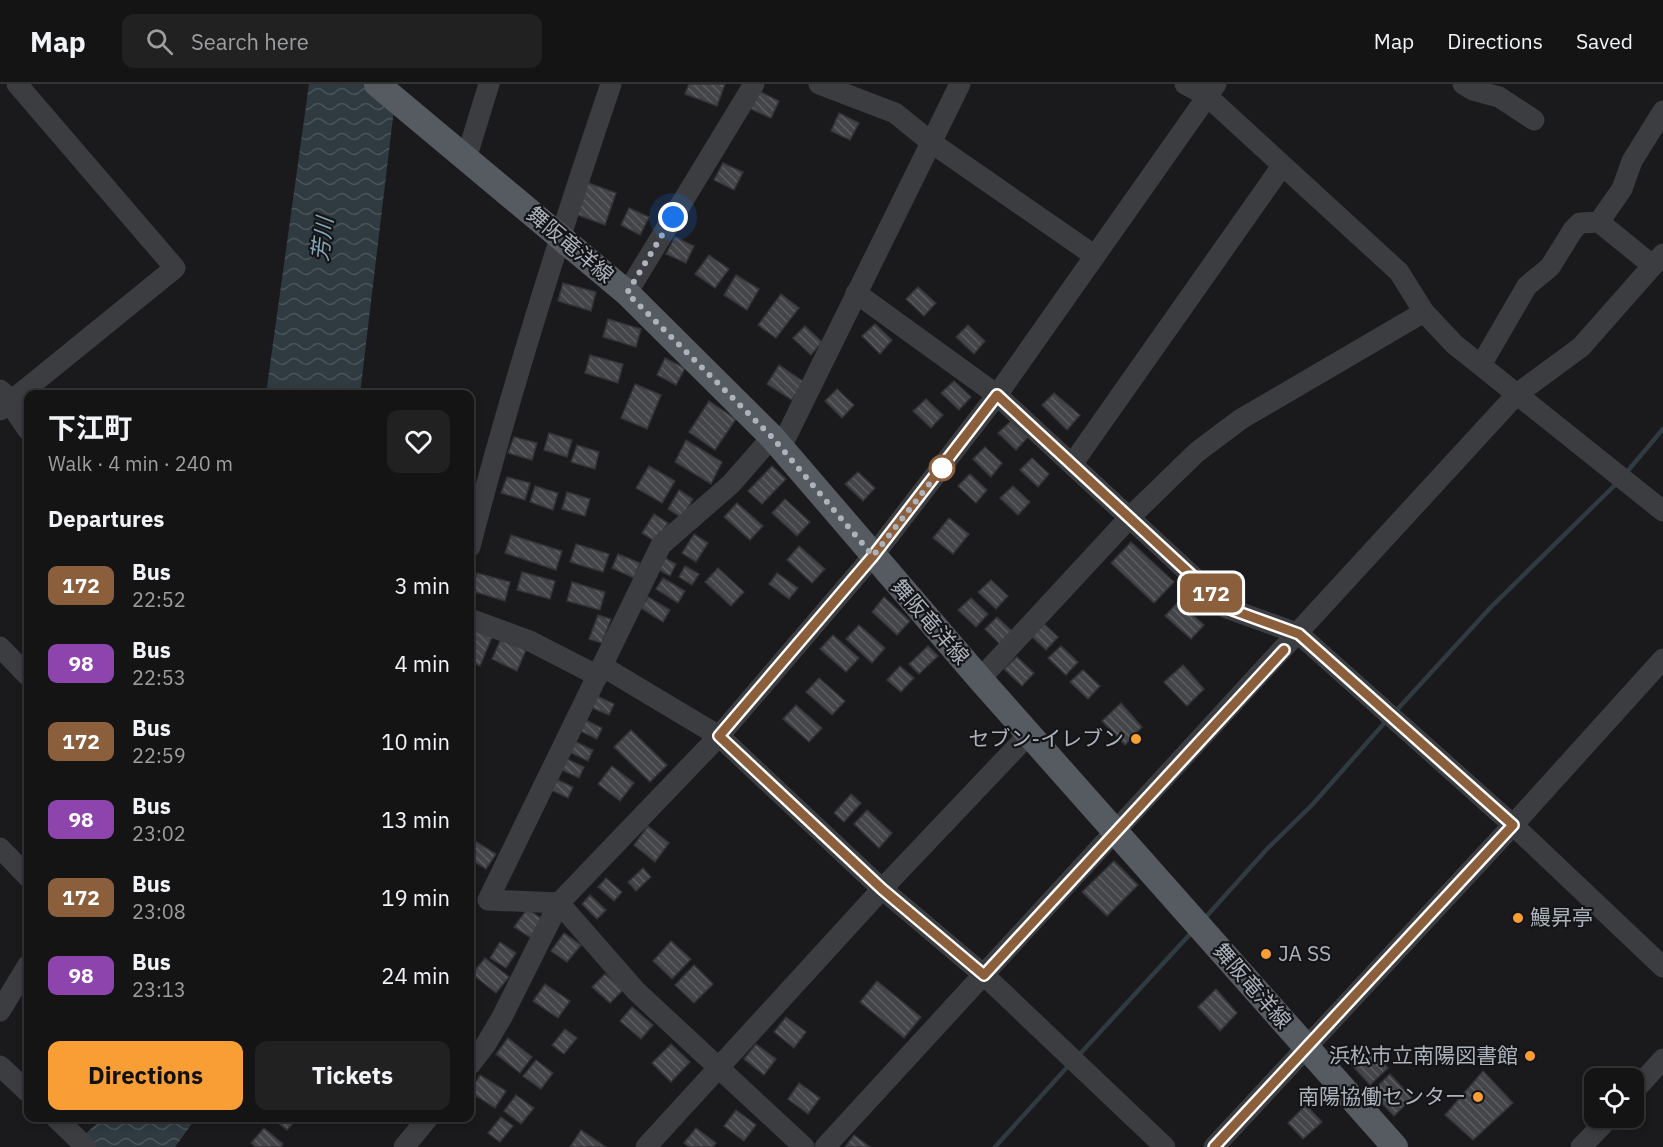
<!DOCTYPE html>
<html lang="en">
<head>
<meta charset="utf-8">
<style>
  body { margin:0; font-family:"IBM Plex Sans","Noto Sans JP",sans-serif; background:#212122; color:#f1f3f6; height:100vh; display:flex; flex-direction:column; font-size:22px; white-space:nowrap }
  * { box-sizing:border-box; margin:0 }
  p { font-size:20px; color:#9d9ea0 }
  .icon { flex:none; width:33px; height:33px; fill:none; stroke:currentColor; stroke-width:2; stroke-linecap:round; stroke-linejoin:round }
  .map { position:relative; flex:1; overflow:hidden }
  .details { position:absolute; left:24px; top:306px; width:450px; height:732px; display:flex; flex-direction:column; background:#141415; border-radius:12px; box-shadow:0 3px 9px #0003,0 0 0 2px #333334 }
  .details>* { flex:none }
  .badge { padding:0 12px; border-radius:9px; font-size:21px; line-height:39px }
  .controls { position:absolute; left:1584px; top:984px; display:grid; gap:12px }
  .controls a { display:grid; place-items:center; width:60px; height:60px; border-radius:12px; background:#141415; box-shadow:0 3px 9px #0003,0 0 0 2px #333334; font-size:30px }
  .you { position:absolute; width:30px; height:30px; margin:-15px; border:4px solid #fff; border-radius:50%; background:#1a73e8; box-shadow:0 0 0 9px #1a73e833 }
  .map>.badge { position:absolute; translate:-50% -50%; box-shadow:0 0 0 3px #fff }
  h2 { padding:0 24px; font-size:22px; line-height:54px }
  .round { display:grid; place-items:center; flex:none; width:63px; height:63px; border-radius:12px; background:#212122 }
  .overview { display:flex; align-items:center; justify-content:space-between; height:102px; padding:0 24px }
  h1 { font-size:28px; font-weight:700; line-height:45px }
  .action { display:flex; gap:12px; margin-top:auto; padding:12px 24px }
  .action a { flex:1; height:69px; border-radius:12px; background:#f99e35; color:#111; font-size:24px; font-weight:700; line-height:69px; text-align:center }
  .action a+a { background:#212122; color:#f1f3f6 }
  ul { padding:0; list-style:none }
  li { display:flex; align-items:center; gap:18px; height:78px; padding:0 24px }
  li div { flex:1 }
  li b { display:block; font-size:22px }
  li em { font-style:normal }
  li .badge { min-width:66px; font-weight:700; text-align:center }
  header { display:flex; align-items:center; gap:36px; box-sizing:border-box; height:84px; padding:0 30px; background:#141415; border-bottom:2px solid #333334 }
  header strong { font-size:28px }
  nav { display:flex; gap:33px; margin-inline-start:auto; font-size:21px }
  .search { width:420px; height:54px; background:#212122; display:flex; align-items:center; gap:15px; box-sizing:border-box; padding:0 21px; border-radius:12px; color:#9d9ea0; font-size:22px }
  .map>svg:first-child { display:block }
  .water { fill:url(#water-waves) }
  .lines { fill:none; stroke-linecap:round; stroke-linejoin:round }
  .stream { stroke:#2f3b41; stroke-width:4.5 }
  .building { fill:url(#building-back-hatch); stroke:#343438; stroke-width:1.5 }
  .minor { stroke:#3b3d41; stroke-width:21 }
  .major { stroke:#565a61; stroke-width:26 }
  .line-casing { stroke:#fff; stroke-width:14 }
  .line { stroke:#8b5e3c; stroke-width:9 }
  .walk { stroke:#acb3bc; stroke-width:6; stroke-dasharray:0 10.8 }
  .stop-dot { fill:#fff; stroke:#8b5e3c; stroke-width:3 }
  .poi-dot { fill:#f99e35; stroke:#151517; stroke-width:2 }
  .labels { text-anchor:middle; stroke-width:4.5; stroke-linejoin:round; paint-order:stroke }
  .street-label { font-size:21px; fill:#acb3bc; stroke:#151517 }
  .poi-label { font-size:21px; fill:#acb3bc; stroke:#151517; text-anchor:end }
  .water-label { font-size:22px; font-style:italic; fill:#82a6b8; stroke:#151517 }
</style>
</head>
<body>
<header>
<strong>Map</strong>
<div class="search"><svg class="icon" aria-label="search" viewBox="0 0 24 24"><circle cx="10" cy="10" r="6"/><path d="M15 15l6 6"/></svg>Search here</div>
<nav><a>Map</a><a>Directions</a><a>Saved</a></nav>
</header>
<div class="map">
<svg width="1663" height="1063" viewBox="0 0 1663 1063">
  <defs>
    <pattern id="water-waves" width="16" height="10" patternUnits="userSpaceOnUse" patternTransform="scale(1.5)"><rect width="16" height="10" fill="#2f3b41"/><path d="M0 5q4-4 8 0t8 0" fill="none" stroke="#4a555a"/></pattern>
    <pattern id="building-back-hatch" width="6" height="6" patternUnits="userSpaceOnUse" patternTransform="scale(1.5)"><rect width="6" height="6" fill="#444549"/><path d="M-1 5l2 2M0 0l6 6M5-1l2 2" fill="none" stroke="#5c5d61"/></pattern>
  </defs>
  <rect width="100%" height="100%" fill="#1a1a1c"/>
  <!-- water -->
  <g class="water">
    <polygon points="309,0 397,0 360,310 266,310"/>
    <polygon points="103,1034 196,1034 175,1063 71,1063"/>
  </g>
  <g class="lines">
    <!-- stream -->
    <g class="stream">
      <polyline points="1626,389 1663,345"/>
      <polyline points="1395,628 1491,523 1619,397"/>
      <polyline points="1204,835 1267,765 1312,721 1387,636"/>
      <polyline points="1078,972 1192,848"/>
      <polyline points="995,1063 1070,980"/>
    </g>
  </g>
  <!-- building -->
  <g class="building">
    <polygon points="689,0 725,0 717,22 685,10"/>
    <polygon points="759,7 779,17 771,34 751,25"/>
    <polygon points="839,29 859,39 850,56 831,47"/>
    <polygon points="723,79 743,88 734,106 714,96"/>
    <polygon points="586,98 616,109 605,141 575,130"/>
    <polygon points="629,124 649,133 640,151 621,141"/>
    <polygon points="675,153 694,162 686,179 666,170"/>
    <polygon points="709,171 729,185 715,204 695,190"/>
    <polygon points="736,191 759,205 747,226 724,211"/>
    <polygon points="563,199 596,208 591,227 558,217"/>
    <polygon points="918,203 936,219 924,232 906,215"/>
    <polygon points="781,210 799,224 776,254 758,241"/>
    <polygon points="608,235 641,245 636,263 603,253"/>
    <polygon points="875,240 892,256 880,270 862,252"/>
    <polygon points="968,241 985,257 974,270 956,253"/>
    <polygon points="805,242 822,258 811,271 793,254"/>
    <polygon points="590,271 623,280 618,299 585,289"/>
    <polygon points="665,274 685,284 676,301 657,291"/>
    <polygon points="779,281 804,298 792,316 767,300"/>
    <polygon points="954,297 971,313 959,326 941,309"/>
    <polygon points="635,300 661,311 647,345 621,334"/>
    <polygon points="837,305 854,321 842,334 825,317"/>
    <polygon points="1054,309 1080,331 1067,346 1042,321"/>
    <polygon points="926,315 943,331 931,344 913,327"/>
    <polygon points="709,317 736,335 715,366 689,348"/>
    <polygon points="1011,337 1028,353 1016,366 998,349"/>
    <polygon points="549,349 572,356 567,373 544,366"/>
    <polygon points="514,353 537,359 532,376 508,369"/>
    <polygon points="686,356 722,378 711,400 675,378"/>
    <polygon points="577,361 599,368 595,385 571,378"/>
    <polygon points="985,363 1002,379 991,393 973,375"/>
    <polygon points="1032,374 1049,390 1038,403 1020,386"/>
    <polygon points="649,382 675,397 662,419 636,404"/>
    <polygon points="772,382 786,395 762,420 748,407"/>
    <polygon points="858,388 875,404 863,417 845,400"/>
    <polygon points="970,390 987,406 976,419 958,402"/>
    <polygon points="507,393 530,399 525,416 501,409"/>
    <polygon points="535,402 558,409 553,426 530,418"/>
    <polygon points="1013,402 1030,418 1018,431 1000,414"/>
    <polygon points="679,406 693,415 682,434 668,425"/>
    <polygon points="567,408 590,415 585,432 562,425"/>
    <polygon points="785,415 810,438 797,452 772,429"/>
    <polygon points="737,419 763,442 750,456 724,433"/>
    <polygon points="654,430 668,439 656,458 642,449"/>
    <polygon points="949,434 969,450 953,470 933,454"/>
    <polygon points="694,450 708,459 696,478 682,469"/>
    <polygon points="511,451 562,467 556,486 505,469"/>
    <polygon points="1131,458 1174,498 1154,519 1111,479"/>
    <polygon points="576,460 609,470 603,488 570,478"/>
    <polygon points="799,462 825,485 812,499 787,476"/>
    <polygon points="618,470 640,479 634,494 612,484"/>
    <polygon points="663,473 676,480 670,492 656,484"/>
    <polygon points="685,482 699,490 692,501 679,493"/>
    <polygon points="718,484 744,508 731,522 705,498"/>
    <polygon points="522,488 555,497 550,515 517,506"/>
    <polygon points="477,489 510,498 505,517 472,507"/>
    <polygon points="777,489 798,504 789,515 769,500"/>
    <polygon points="663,494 685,507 678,519 656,505"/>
    <polygon points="991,496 1008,512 996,525 978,508"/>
    <polygon points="572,498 605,508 600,526 567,517"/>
    <polygon points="648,513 670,526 663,538 641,524"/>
    <polygon points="884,513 910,537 897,551 872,528"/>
    <polygon points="971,514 988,530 976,543 958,526"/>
    <polygon points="1178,518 1204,541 1191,555 1165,532"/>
    <polygon points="598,531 611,535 602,559 589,555"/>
    <polygon points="997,533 1014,549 1002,562 985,545"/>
    <polygon points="1041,537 1058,553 1046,566 1028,549"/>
    <polygon points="470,541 493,551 480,582 470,577"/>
    <polygon points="859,541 885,564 872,579 846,555"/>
    <polygon points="833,551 859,574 846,588 820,565"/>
    <polygon points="501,555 526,566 517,587 492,575"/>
    <polygon points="928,562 938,572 919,590 909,580"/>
    <polygon points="1061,562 1078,578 1066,591 1048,574"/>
    <polygon points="1017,573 1034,589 1022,602 1004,585"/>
    <polygon points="1183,581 1204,605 1187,622 1164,598"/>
    <polygon points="900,582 914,594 901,608 887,596"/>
    <polygon points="1083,586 1100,602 1088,615 1070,598"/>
    <polygon points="819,594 845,617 832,631 806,608"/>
    <polygon points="595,611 614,620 609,631 590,623"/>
    <polygon points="1121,619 1142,643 1125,661 1102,637"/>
    <polygon points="796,621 822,644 809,658 783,635"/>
    <polygon points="584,635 602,644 597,655 578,646"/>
    <polygon points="631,646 667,681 650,698 614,663"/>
    <polygon points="574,657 593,666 588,677 569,668"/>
    <polygon points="565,674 584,683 579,694 560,685"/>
    <polygon points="612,682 634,699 620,717 598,700"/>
    <polygon points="554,694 573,703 568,714 549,705"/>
    <polygon points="851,710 861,719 844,738 834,729"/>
    <polygon points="867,726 892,749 879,764 854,740"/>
    <polygon points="648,742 669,759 655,778 634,761"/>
    <polygon points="470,754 496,770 486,785 470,775"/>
    <polygon points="1114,777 1138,801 1107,832 1082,808"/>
    <polygon points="643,784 651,793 636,807 628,798"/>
    <polygon points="606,794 622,808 614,817 598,803"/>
    <polygon points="590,811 606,826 597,835 582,820"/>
    <polygon points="527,825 544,836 531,854 514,843"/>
    <polygon points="564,849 581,861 567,878 551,867"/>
    <polygon points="671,857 691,875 672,895 653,877"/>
    <polygon points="500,858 516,869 506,884 490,874"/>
    <polygon points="485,874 509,893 496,909 472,890"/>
    <polygon points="694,881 713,900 694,919 675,901"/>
    <polygon points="605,890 624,905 610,919 592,903"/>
    <polygon points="877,897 921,933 904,954 860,918"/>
    <polygon points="545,900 570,917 558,934 533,917"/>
    <polygon points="1216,905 1237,929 1220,947 1198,923"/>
    <polygon points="632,923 653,941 641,955 620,937"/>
    <polygon points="786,933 806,948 794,964 774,948"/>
    <polygon points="565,945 577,954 564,970 552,961"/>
    <polygon points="508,954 532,973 520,989 496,970"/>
    <polygon points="671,960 690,978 671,998 652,979"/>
    <polygon points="756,960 776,975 764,991 744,975"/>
    <polygon points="1366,960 1388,984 1370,1001 1348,977"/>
    <polygon points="536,976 553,989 541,1005 523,992"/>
    <polygon points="1483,987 1513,1019 1473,1056 1445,1031"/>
    <polygon points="1390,990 1412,1014 1394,1032 1371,1008"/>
    <polygon points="480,991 506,1007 495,1024 470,1008"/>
    <polygon points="799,999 820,1014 808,1030 788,1015"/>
    <polygon points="516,1011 534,1024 521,1040 504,1027"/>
    <polygon points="1306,1021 1322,1038 1303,1055 1288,1039"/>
    <polygon points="736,1026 756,1041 744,1057 724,1042"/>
    <polygon points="501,1033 513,1042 500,1058 488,1049"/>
    <polygon points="272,1034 298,1034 287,1046"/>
    <polygon points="264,1044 283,1060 281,1063 256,1063 251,1059"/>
    <polygon points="696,1044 716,1059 713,1063 689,1063 684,1059"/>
    <polygon points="581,1046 606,1063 570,1063"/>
    <polygon points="854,1051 870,1063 845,1063"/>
  </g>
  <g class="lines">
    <!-- minor -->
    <g class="minor">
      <polyline points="819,0 895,29 932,59 1095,172"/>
      <polyline points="1185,0 1207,12 1399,188 1424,228 1454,260 1663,427"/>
      <polyline points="1463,0 1473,6 1499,13 1534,36"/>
      <polyline points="466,75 489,0"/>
      <polyline points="1599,138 1652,181"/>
      <polyline points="627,209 754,0"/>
      <polyline points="856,209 997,311 1227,524 1299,550 1513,741 1663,883"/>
      <polyline points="1481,281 1527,202 1550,183 1573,146 1580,139 1599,138 1622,105 1632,77 1663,27"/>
      <polyline points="0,306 12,316 13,324 28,346"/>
      <polyline points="0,326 175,184 17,0"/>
      <polyline points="772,353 731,400 661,461 488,816 559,819 636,907 804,1063"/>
      <polyline points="781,363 960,0"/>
      <polyline points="1073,379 1282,82"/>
      <path d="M470,463C510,307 559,153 611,0"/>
      <polyline points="470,535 530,557 598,592"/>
      <polyline points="0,563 28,592"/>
      <polyline points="602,582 719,652 882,805 984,891 1165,1063"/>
      <polyline points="980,595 1131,432 1197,368 1241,335 1424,228"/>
      <polyline points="0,764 28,793"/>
      <polyline points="0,927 28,881"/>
      <polyline points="470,981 486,960 502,933 559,819 719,652 873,472 997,311 1216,0"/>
      <polyline points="0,982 28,1008"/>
      <polyline points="1634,1007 1663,975"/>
      <polyline points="56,1034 86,1063"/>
      <polyline points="404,1063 428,1034"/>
      <polyline points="646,1063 882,805 1030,649"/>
      <polyline points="825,1063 1517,310 1581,263 1663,170"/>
      <polyline points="1214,1063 1513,741 1663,575"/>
      <polyline points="1581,1063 1609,1034"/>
    </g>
    <!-- major -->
    <polyline class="major" points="377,0 627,209 772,353 980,595 1395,1063"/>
  </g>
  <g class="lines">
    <!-- line casing -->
    <g class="line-casing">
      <polyline id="line" points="1214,1063 1513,741 1299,550 1227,524 997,311 873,472 719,652 882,805 984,891 1284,566"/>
    </g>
    <!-- line -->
    <use href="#line" class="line"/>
    <!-- walk -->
    <polyline class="walk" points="673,133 627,209 772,353 873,472 942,384"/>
  </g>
  <!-- markers -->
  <circle class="stop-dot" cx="942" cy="384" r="12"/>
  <g class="poi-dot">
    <circle cx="1136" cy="655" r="6"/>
    <circle cx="1518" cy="834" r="6"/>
    <circle cx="1266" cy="870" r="6"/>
    <circle cx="1530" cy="972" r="6"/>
    <circle cx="1478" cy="1013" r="6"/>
  </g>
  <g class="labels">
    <!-- street labels -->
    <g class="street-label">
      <text transform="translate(570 161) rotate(40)" y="7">舞阪竜洋線</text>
      <text transform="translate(930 538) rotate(49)" y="7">舞阪竜洋線</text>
      <text transform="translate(1252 902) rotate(49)" y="7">舞阪竜洋線</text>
    </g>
    <!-- poi labels -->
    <g class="poi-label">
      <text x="1124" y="662">セブン-イレブン</text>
      <text x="1530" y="841" text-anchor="start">鰻昇亭</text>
      <text x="1278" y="877" text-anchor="start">JA SS</text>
      <text x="1518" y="979">浜松市立南陽図書館</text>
      <text x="1466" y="1020">南陽協働センター</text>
    </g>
    <!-- water labels -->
    <g class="water-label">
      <text transform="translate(322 155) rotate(-83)" y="8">芳川</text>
    </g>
  </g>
</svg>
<div class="controls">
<a><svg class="icon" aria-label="locate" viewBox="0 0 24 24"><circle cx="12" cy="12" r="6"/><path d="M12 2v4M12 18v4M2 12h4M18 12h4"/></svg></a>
</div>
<div class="you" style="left:673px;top:133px"></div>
<b class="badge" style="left:1211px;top:509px;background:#8b5e3c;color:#fff">172</b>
<section class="details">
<div class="overview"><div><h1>下江町</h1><p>Walk · 4 min · 240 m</p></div><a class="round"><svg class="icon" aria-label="heart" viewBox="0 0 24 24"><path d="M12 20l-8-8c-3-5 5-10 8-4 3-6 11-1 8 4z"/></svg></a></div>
<h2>Departures</h2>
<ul>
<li><span class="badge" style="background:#8b5e3c;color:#fff">172</span><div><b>Bus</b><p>22:52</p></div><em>3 min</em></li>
<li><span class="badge" style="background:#8e44ad;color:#fff">98</span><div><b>Bus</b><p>22:53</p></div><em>4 min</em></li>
<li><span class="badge" style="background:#8b5e3c;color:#fff">172</span><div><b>Bus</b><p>22:59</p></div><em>10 min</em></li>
<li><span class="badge" style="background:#8e44ad;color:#fff">98</span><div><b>Bus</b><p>23:02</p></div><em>13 min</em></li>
<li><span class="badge" style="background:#8b5e3c;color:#fff">172</span><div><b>Bus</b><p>23:08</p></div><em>19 min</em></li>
<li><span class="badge" style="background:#8e44ad;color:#fff">98</span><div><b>Bus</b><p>23:13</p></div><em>24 min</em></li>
</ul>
<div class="action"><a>Directions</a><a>Tickets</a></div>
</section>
</div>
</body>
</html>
